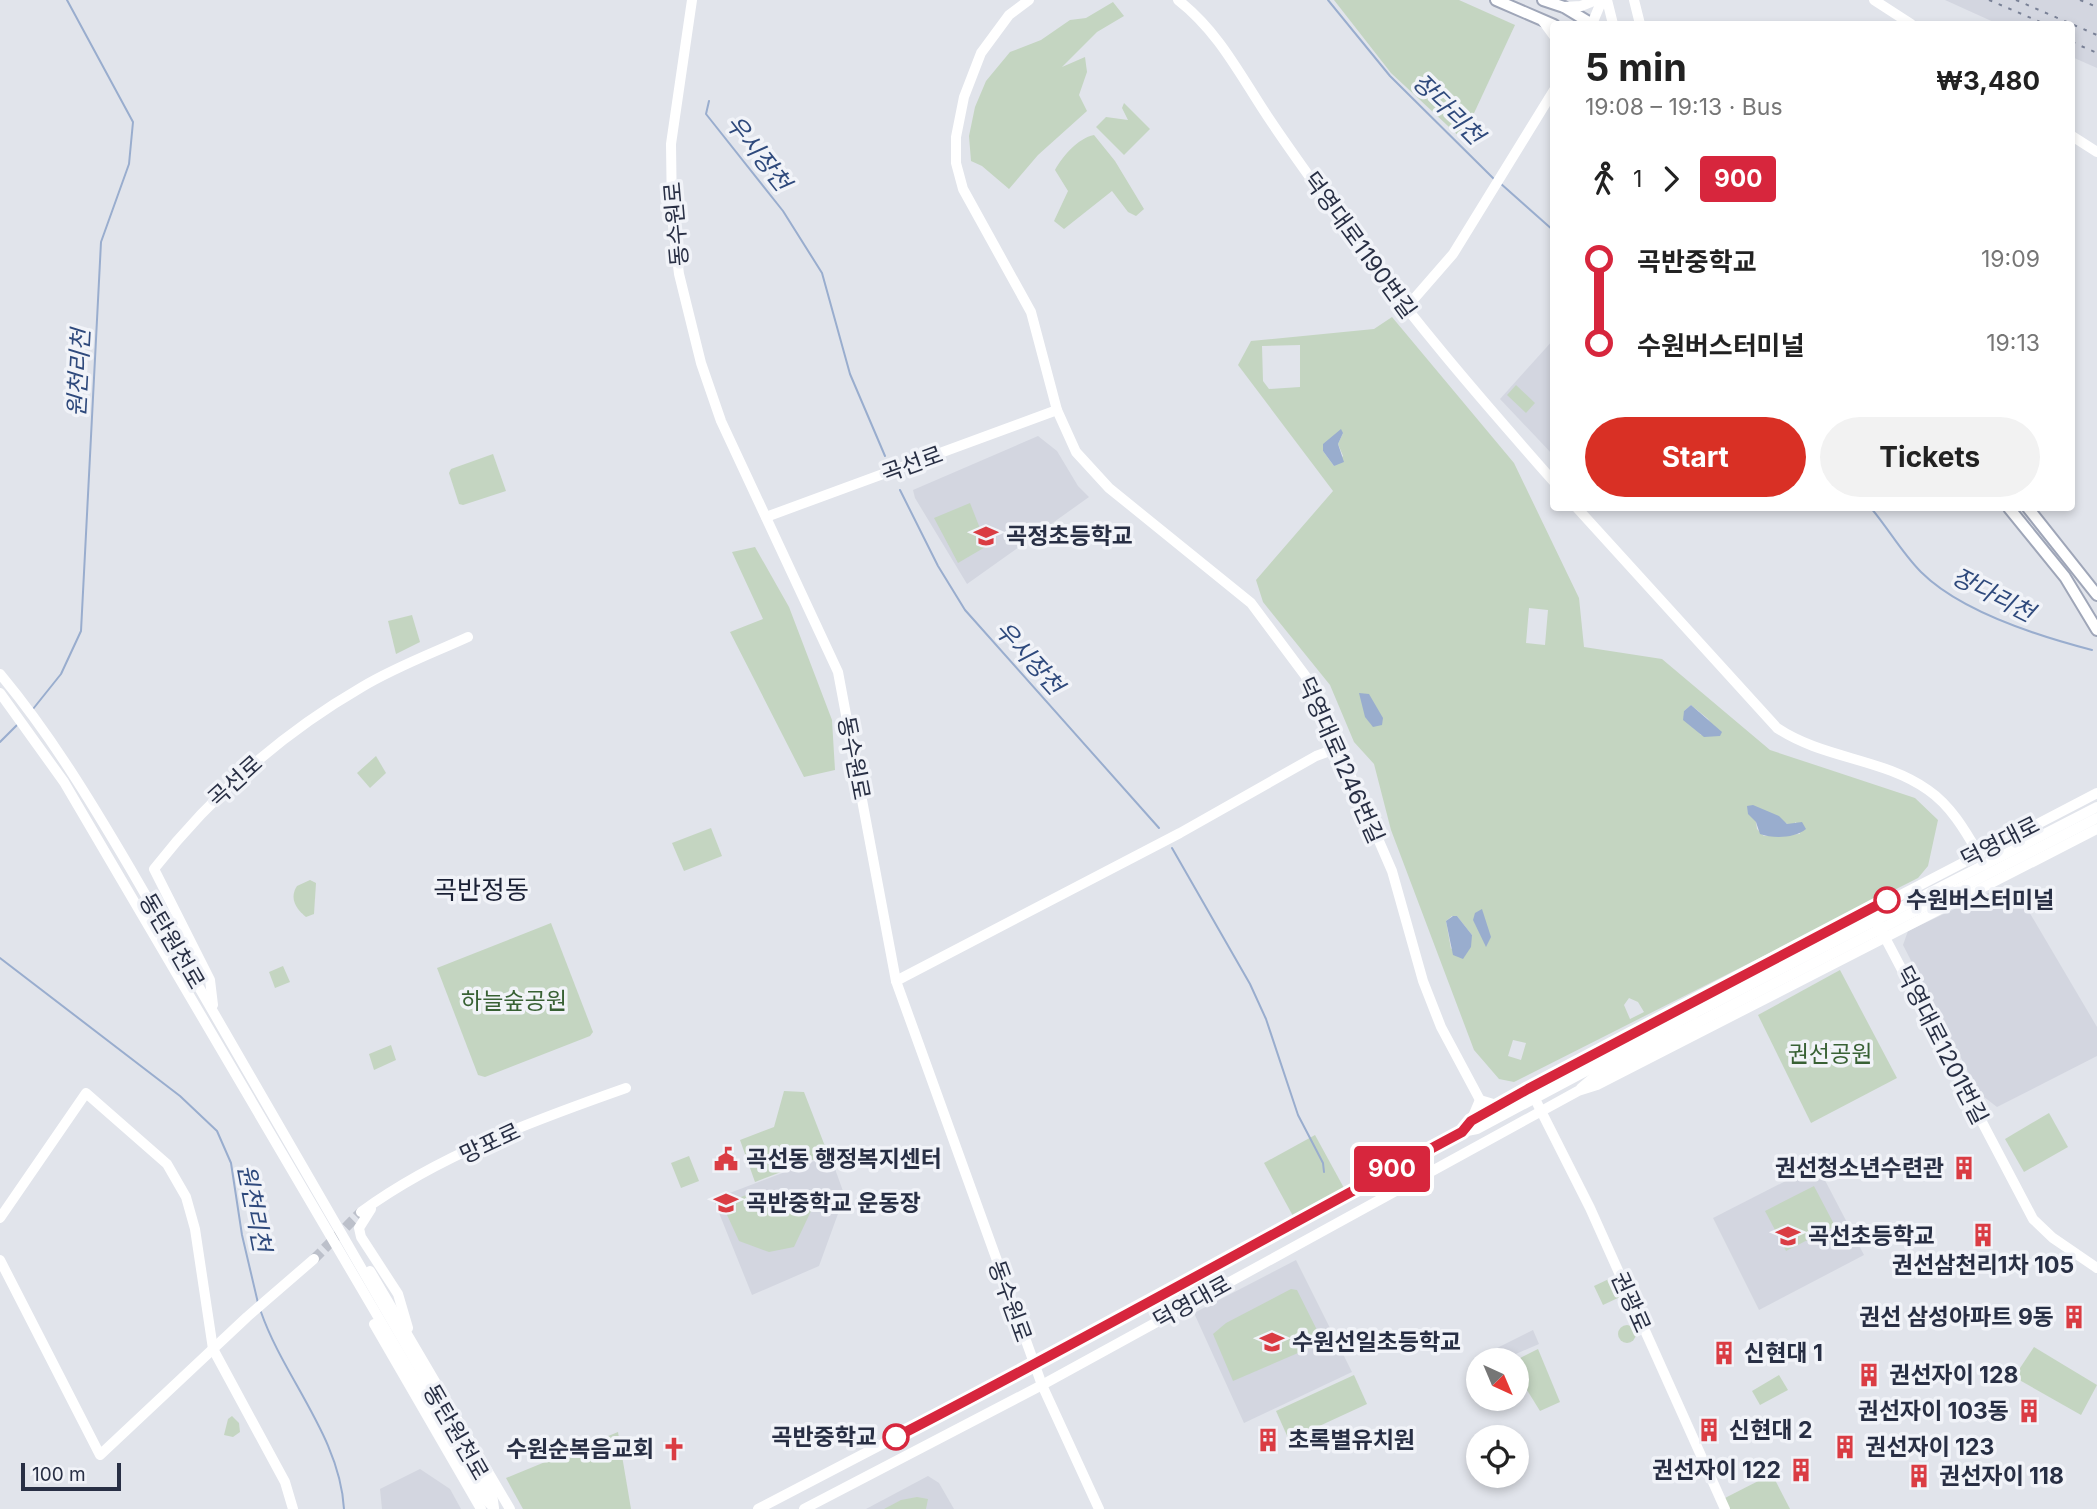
<!DOCTYPE html>
<html lang="en">
<head>
<meta charset="utf-8">
<style>
  body { margin:0; font-family:Inter,"Noto Sans KR",sans-serif; background:#f2f2f2; color:#222; height:100vh; display:flex; flex-direction:column; font-size:26px; white-space:nowrap }
  * { box-sizing:border-box; margin:0 }
  p { font-size:23px; color:#767676 }
  .icon { flex:none; width:38px; height:38px; fill:none; stroke:currentColor; stroke-width:2; stroke-linecap:round; stroke-linejoin:round }
  .map { position:relative; flex:1; overflow:hidden }
  .panel { position:absolute; left:1550px; top:21px; width:525px; height:490px; display:flex; flex-direction:column; background:#fff; border-radius:7px; box-shadow:0 4px 10px #0003 }
  .panel>* { flex:none }
  .badge { padding:0 14px; border-radius:5px; font-size:24px; line-height:46px }
  .needle { width:46px; rotate:136deg }
  .fabs { position:absolute; left:1466px; top:1348px; display:grid; gap:14px }
  .fabs a { display:grid; place-items:center; width:63px; height:63px; border-radius:50%; background:#fff; box-shadow:0 4px 10px #0003; font-size:35px }
  .scale { position:absolute; left:21px; bottom:18px; width:100px; box-sizing:border-box; padding-left:7px; border:4px solid #282f44; border-top:0; font-size:19px; line-height:24px; white-space:nowrap; color:#282f44; -webkit-text-stroke:5px #f1f3f8; paint-order:stroke }
  .map>.badge { position:absolute; translate:-50% -50%; box-shadow:0 0 0 4px #fff }
  .legs { display:flex; align-items:center; gap:10px; height:77px; padding:0 35px; font-size:23px }
  .legs p { margin-inline-start:auto }
  .head { display:flex; align-items:center; justify-content:space-between; height:119px; padding:0 35px }
  h1 { font-size:38px; font-weight:700; line-height:52px }
  .action { display:flex; gap:14px; margin-top:auto; padding:14px 35px }
  .action a { flex:1; height:80px; border-radius:42px; background:#d93025; color:#fff; font-size:28px; font-weight:700; line-height:80px; text-align:center }
  .action a+a { background:#f2f2f2; color:#222 }
  ul { padding:0 35px; list-style:none }
  li { display:flex; align-items:center; gap:24px; height:84px; font-size:26px }
  li i { display:grid; place-items:center; width:10px; height:100%; margin:0 9px; background:currentColor }
  li i::after { content:''; width:18px; height:18px; margin:-9px; border:5px solid; border-radius:50%; background:#fff }
  li p { margin-inline-start:auto }
  li:first-child i { background:linear-gradient(#0000 50%,currentColor 0) }
  li:last-child i { background:linear-gradient(currentColor 50%,#0000 0) }
  .map>svg:first-child { display:block }
  .built { fill:#d3d6e0 }
  .green { fill:#c4d5c1; fill-rule:evenodd }
  .water { fill:#99adce }
  .lines { fill:none; stroke-linecap:round; stroke-linejoin:round }
  .stream { stroke:#99adce; stroke-width:2 }
  .secondary-tunnel { stroke:#bcc0ca; stroke-width:10; stroke-dasharray:10 5; stroke-linecap:butt }
  .primary-casing { stroke:#9fa6b8; stroke-width:14 }
  .secondary { stroke:#fff; stroke-width:10 }
  .primary { stroke:#fff; stroke-width:10 }
  .rail { stroke:#798196; stroke-width:2; stroke-dasharray:3.5 7; stroke-linecap:butt }
  .secondary-bridge { stroke:#fff; stroke-width:10 }
  .line-1-casing { stroke:#fff; stroke-width:16 }
  .line-1 { stroke:#d7263d; stroke-width:10 }
  .stop-1-dot { fill:#fff; stroke:#d7263d; stroke-width:3.5 }
  .labels { text-anchor:middle; stroke-width:7; stroke-linejoin:round; paint-order:stroke }
  .street-label { font-size:23px; fill:#282f44; stroke:#f1f3f8 }
  .poi-label { font-size:23px; font-weight:bold; fill:#282f44; stroke:#f1f3f8; text-anchor:start }
  .stop-label { font-size:23px; font-weight:bold; fill:#282f44; stroke:#f1f3f8; text-anchor:start }
  .park-label { font-size:23px; fill:#386134; stroke:#f1f3f8 }
  .water-label { font-size:24px; font-style:italic; fill:#2e497c; stroke:#f1f3f8 }
  .quarter-label { font-size:26px; fill:#1a2035; stroke:#f1f3f8 }
</style>
</head>
<body>
<div class="map">
<svg width="2097" height="1509" viewBox="0 0 2097 1509">
  <rect width="100%" height="100%" fill="#e1e4eb"/>
  <!-- built -->
  <g class="built">
    <polygon points="1945,0 2097,0 2097,68 2072,57 2072,24 1998,24"/>
    <polygon points="1554,339 1554,456 1500,399"/>
    <polygon points="1038,436 1057,451 1078,486 1089,497 967,584 915,498 913,490"/>
    <polygon points="2001,887 2011,888 2018,893 2097,1027 2097,1056 1997,1107 1979,1093 1903,945 1908,931"/>
    <polygon points="830,1155 848,1205 839,1211 819,1266 752,1295 715,1203 719,1197"/>
    <polygon points="1817,1165 1864,1255 1759,1310 1713,1218"/>
    <polygon points="1296,1260 1352,1372 1244,1423 1194,1313"/>
    <polygon points="1533,1330 1539,1344 1502,1360 1497,1348"/>
    <polygon points="420,1469 450,1489 461,1509 382,1509 380,1489"/>
    <polygon points="928,1476 939,1483 954,1509 866,1509"/>
  </g>
  <!-- green -->
  <g class="green">
    <polygon points="1334,0 1459,0 1515,25 1462,139 1391,73"/>
    <polygon points="1113,2 1124,16 1097,32 1062,67 1085,57 1087,72 1079,95 1087,111 1038,155 1009,189 982,166 971,161 969,136 975,107 986,81 1010,52 1041,40 1070,20 1086,18"/>
    <polygon points="1124,103 1150,129 1124,155 1096,127 1106,117 1128,120 1122,108"/>
    <path d="M1094,135L1115,161L1144,209L1136,216L1128,212L1112,191L1064,229L1054,221L1068,191L1055,170C1062,157 1078,138 1094,135Z"/>
    <path d="M1392,317L1514,463L1579,598L1584,647L1662,659L1770,750L1915,798L1938,820L1928,866L1918,878L1514,1082L1499,1079L1474,1050L1391,830L1374,764L1354,742L1330,685L1263,602L1256,580L1333,491L1238,365L1251,341L1374,329ZM1300,345V387L1269,389L1263,381L1262,346ZM1343,433L1338,444L1343,456L1334,466L1323,451ZM1529,608L1548,610L1545,645L1526,643ZM1691,705L1708,719L1719,736L1701,735L1684,711ZM1770,814L1791,826L1796,822L1800,834L1764,836L1757,829L1756,822ZM1452,916H1457L1472,935L1451,949L1446,921ZM1629,998L1638,1002L1644,1012L1630,1019L1624,1005ZM1513,1040L1526,1043L1521,1060L1508,1056Z"/>
    <polygon points="1516,385 1535,403 1526,413 1507,395"/>
    <polygon points="493,454 506,491 463,505 459,504 449,473 451,469"/>
    <polygon points="970,503 987,546 958,563 934,518"/>
    <polygon points="755,547 789,607 832,720 835,770 804,777 730,632 763,619 732,552"/>
    <polygon points="412,615 420,642 396,654 388,621"/>
    <polygon points="376,756 386,773 370,788 357,773"/>
    <polygon points="711,828 722,856 684,871 672,843"/>
    <path d="M310,880L316,883L314,914L306,917C296,909 289,898 297,886Z"/>
    <polygon points="551,923 593,1032 590,1036 485,1077 478,1075 437,968"/>
    <polygon points="283,966 290,982 275,988 269,972"/>
    <polygon points="1840,970 1897,1078 1811,1123 1758,1015"/>
    <polygon points="391,1045 396,1060 374,1070 369,1054"/>
    <polygon points="784,1091 804,1092 828,1154 755,1182 740,1140 774,1127"/>
    <polygon points="2049,1113 2068,1147 2024,1172 2005,1139"/>
    <polygon points="1315,1135 1344,1188 1293,1216 1264,1163"/>
    <polygon points="689,1156 699,1181 681,1188 671,1163"/>
    <polygon points="1814,1186 1835,1226 1786,1251 1765,1211"/>
    <polygon points="757,1191 768,1192 812,1209 794,1247 769,1252 739,1241 722,1204"/>
    <polygon points="1611,1278 1620,1297 1603,1305 1594,1286"/>
    <polygon points="1291,1289 1297,1290 1321,1338 1319,1344 1233,1381 1213,1334 1226,1323"/>
    <circle cx="1627" cy="1334" r="9"/>
    <polygon points="2034,1347 2097,1385 2081,1415 2014,1377"/>
    <polygon points="1538,1349 1560,1402 1540,1411 1517,1374 1516,1360"/>
    <polygon points="1354,1375 1367,1404 1289,1440 1276,1411"/>
    <polygon points="1779,1375 1788,1390 1760,1405 1752,1391"/>
    <polygon points="232,1416 239,1423 240,1432 233,1437 224,1435 228,1419"/>
    <polygon points="618,1432 631,1509 523,1509 506,1478"/>
    <polygon points="1772,1474 1790,1509 1729,1509 1723,1499"/>
    <polygon points="917,1497 928,1499 926,1509 884,1509 901,1500"/>
  </g>
  <!-- water -->
  <g class="water">
    <polygon points="1341,429 1343,433 1338,444 1344,462 1334,466 1323,451 1323,444"/>
    <polygon points="1359,693 1369,694 1383,718 1382,725 1373,727 1365,717"/>
    <polygon points="1691,705 1722,732 1720,736 1704,737 1683,720 1684,711"/>
    <path d="M1753,805L1779,816L1787,824L1802,822L1806,829C1795,838 1774,839 1760,834L1756,822L1748,814L1747,806Z"/>
    <polygon points="1482,909 1491,937 1486,947 1473,920 1475,913"/>
    <polygon points="1453,916 1457,916 1472,935 1471,947 1463,959 1453,955 1446,921"/>
  </g>
  <g class="lines">
    <!-- stream -->
    <g class="stream">
      <polyline points="1328,0 1390,76 1495,180"/>
      <polyline points="709,101 706,114 783,211 822,273 850,374 885,456"/>
      <polyline points="1500,183 1554,231"/>
      <polyline points="900,490 938,566 965,610 1159,828"/>
      <path d="M1871,508C1888,528 1902,553 1921,572C1961,612 2038,636 2092,650"/>
      <polyline points="33,709 61,674 81,631 101,242 129,164 133,122 67,0"/>
      <polyline points="0,742 17,725"/>
      <polyline points="1172,848 1250,984 1266,1019 1298,1115 1323,1163 1324,1172"/>
      <polyline points="0,958 180,1096 217,1131 231,1163 242,1235 258,1303"/>
      <path d="M261,1312C284,1378 340,1437 344,1509"/>
    </g>
    <!-- secondary-tunnel -->
    <polyline class="secondary-tunnel" points="314,1259 361,1212"/>
    <!-- primary casing -->
    <g class="primary-casing">
      <g id="primary">
        <polyline points="1496,0 1554,25"/>
        <polyline points="1543,0 1564,7 1592,24"/>
        <polyline points="2009,508 2065,577 2097,630"/>
        <polyline points="2028,508 2097,595"/>
      </g>
    </g>
    <!-- secondary -->
    <g class="secondary">
      <polyline points="692,0 671,144 672,216 679,274 701,363 721,421 838,672 896,981 1042,1385 1099,1509"/>
      <polyline points="1029,0 1009,15 981,53 964,97 956,137 956,163 963,189 1031,312 1057,410 1076,452 1109,488 1251,603 1310,682 1392,871 1423,981 1441,1027 1480,1100"/>
      <path d="M1178,0C1219,32 1240,75 1268,117C1292,153 1317,187 1342,222C1407,314 1480,398 1554,482"/>
      <polyline points="1607,0 1613,24"/>
      <polyline points="1634,0 1640,24"/>
      <polyline points="1874,0 1911,24"/>
      <polyline points="1564,7 1581,6 1596,0"/>
      <polyline points="1543,21 1554,36"/>
      <polyline points="1592,24 1602,0"/>
      <polyline points="2072,136 2097,152"/>
      <polyline points="1406,308 1453,254 1554,90"/>
      <path d="M1577,508L1777,728C1823,759 1883,758 1928,790C1950,805 1965,830 1978,853"/>
      <polyline points="766,517 1057,410"/>
      <path d="M0,674C50,734 90,800 130,868L492,1494L494,1508"/>
      <polyline points="0,693 64,782 485,1499 493,1507"/>
      <polyline points="1870,909 2033,1219 2053,1238 2097,1268"/>
      <polyline points="896,981 1180,833 1316,756 1338,748"/>
      <path d="M213,1005L210,980L154,869C212,795 281,734 362,687C395,667 433,653 468,637"/>
      <polyline points="1581,1088 1594,1077 1697,1023"/>
      <polyline points="1534,1097 1590,1208 1725,1509"/>
      <polyline points="1471,1121 1480,1100 1500,1106"/>
      <polyline points="1462,1132 1477,1129 1693,1014"/>
      <polyline points="371,1209 359,1228 361,1237 398,1294 408,1328"/>
      <path d="M361,1212C439,1155 535,1120 626,1088"/>
      <polyline points="0,1218 86,1093 167,1164 186,1197 195,1229 213,1349 285,1482 293,1509"/>
      <polyline points="0,1260 100,1455 247,1317 314,1259"/>
      <polyline points="370,1271 510,1509"/>
      <polyline points="374,1324 481,1509"/>
      <polyline points="758,1509 1034,1365 1211,1266 1462,1132 1471,1121 1528,1089 2097,793"/>
      <polyline points="804,1509 1042,1385 1578,1091 1597,1085 2097,829"/>
    </g>
    <!-- primary -->
    <use href="#primary" class="primary"/>
    <!-- rail -->
    <g class="rail">
      <polyline points="1989,0 2045,24"/>
      <polyline points="2016,0 2097,35"/>
      <polyline points="2080,0 2097,7"/>
      <polyline points="2072,42 2097,53"/>
    </g>
    <!-- secondary-bridge -->
    <g class="secondary-bridge">
      <polyline points="1693,1014 2097,807"/>
      <polyline points="1697,1023 2097,818"/>
    </g>
  </g>
  <g class="lines">
    <!-- line-1 casing -->
    <g class="line-1-casing">
      <path id="line-1" d="M896,1437C1086,1339 1273,1233 1462,1132L1471,1121L1528,1089L1887,900"/>
    </g>
    <!-- line-1 -->
    <use href="#line-1" class="line-1"/>
  </g>
  <!-- icons -->
  <defs>
    <g id="school-bare" transform="scale(1.89)"><path d="M0-5L7-2L0 1L-7-2ZM-4 1L0 2.5L4 1V4Q0 6-4 4Z" fill="#da3c43" stroke="#f1f3f8" stroke-width="2.5" paint-order="stroke"/></g>
    <g id="civic-bare" transform="scale(1.89)"><path d="M-.6-6.5H3V-4.5H.6V-3L4-1V1h2V6H-6V1h2V-1L-.6-3ZM-1.2 2.5V6h2.4V2.5Z" fill="#da3c43" stroke="#f1f3f8" stroke-width="2.5" paint-order="stroke"/></g>
    <g id="building-bare" transform="scale(1.89)"><path d="M-4-6H4V6H1V3H-1V6H-4ZM-2.5-4.3h1.7v1.8h-1.7ZM.8-4.3h1.7v1.8H.8ZM-2.5-1h1.7V.8h-1.7ZM.8-1h1.7V.8H.8Z" fill="#da3c43" stroke="#f1f3f8" stroke-width="2.5" paint-order="stroke"/></g>
    <g id="church-bare" transform="scale(1.89)"><path d="M-1.2-6h2.4v3.5h3.3v2.4h-3.3V6h-2.4V-.1h-3.3v-2.4h3.3Z" fill="#da3c43" stroke="#f1f3f8" stroke-width="2.5" paint-order="stroke"/></g>
  </defs>
  <g fill-rule="evenodd">
    <use href="#school-bare" x="986" y="536"/>
    <use href="#civic-bare" x="726" y="1159"/>
    <use href="#building-bare" x="1964" y="1168"/>
    <use href="#school-bare" x="726" y="1203"/>
    <use href="#building-bare" x="1983" y="1235"/>
    <use href="#school-bare" x="1788" y="1236"/>
    <use href="#building-bare" x="2074" y="1317"/>
    <use href="#school-bare" x="1272" y="1342"/>
    <use href="#building-bare" x="1724" y="1353"/>
    <use href="#building-bare" x="1869" y="1375"/>
    <use href="#building-bare" x="2029" y="1411"/>
    <use href="#building-bare" x="1709" y="1430"/>
    <use href="#building-bare" x="1268" y="1440"/>
    <use href="#building-bare" x="1845" y="1447"/>
    <use href="#church-bare" x="674" y="1449"/>
    <use href="#building-bare" x="1801" y="1470"/>
    <use href="#building-bare" x="1919" y="1476"/>
  </g>
  <!-- markers -->
  <g class="stop-1-dot">
    <circle cx="1887" cy="900" r="12"/>
    <circle cx="896" cy="1437" r="12"/>
  </g>
  <g class="labels">
    <!-- street labels -->
    <g class="street-label">
      <text transform="translate(676 224) rotate(-95)" y="8">동수원로</text>
      <text transform="translate(1360 245) rotate(54)" y="8">덕영대로1190번길</text>
      <text transform="translate(912 464) rotate(-20)" y="8">곡선로</text>
      <text transform="translate(854 758) rotate(79)" y="8">동수원로</text>
      <text transform="translate(1341 760) rotate(66)" y="8">덕영대로1246번길</text>
      <text transform="translate(235 781) rotate(-42)" y="8">곡선로</text>
      <text transform="translate(2000 842) rotate(-27)" y="8">덕영대로</text>
      <text transform="translate(172 941) rotate(60)" y="8">동탄원천로</text>
      <text transform="translate(1942 1045) rotate(63)" y="8">덕영대로1201번길</text>
      <text transform="translate(490 1143) rotate(-25)" y="8">망포로</text>
      <text transform="translate(1010 1301) rotate(70)" y="8">동수원로</text>
      <text transform="translate(1192 1302) rotate(-29)" y="8">덕영대로</text>
      <text transform="translate(1631 1302) rotate(66)" y="8">권광로</text>
      <text transform="translate(456 1432) rotate(60)" y="8">동탄원천로</text>
    </g>
    <!-- poi labels -->
    <g class="poi-label">
      <text x="1006" y="544">곡정초등학교</text>
      <text x="746" y="1167">곡선동 행정복지센터</text>
      <text x="1944" y="1176" text-anchor="end">권선청소년수련관</text>
      <text x="746" y="1211">곡반중학교 운동장</text>
      <text x="1808" y="1244">곡선초등학교</text>
      <text x="1983" y="1273" text-anchor="middle">권선삼천리1차 105</text>
      <text x="2054" y="1325" text-anchor="end">권선 삼성아파트 9동</text>
      <text x="1292" y="1350">수원선일초등학교</text>
      <text x="1744" y="1361">신현대 1</text>
      <text x="1889" y="1383">권선자이 128</text>
      <text x="2009" y="1419" text-anchor="end">권선자이 103동</text>
      <text x="1729" y="1438">신현대 2</text>
      <text x="1288" y="1448">초록별유치원</text>
      <text x="1865" y="1455">권선자이 123</text>
      <text x="654" y="1457" text-anchor="end">수원순복음교회</text>
      <text x="1781" y="1478" text-anchor="end">권선자이 122</text>
      <text x="1939" y="1484">권선자이 118</text>
    </g>
    <!-- stop labels -->
    <g class="stop-label">
      <text x="1906" y="908">수원버스터미널</text>
      <text x="877" y="1445" text-anchor="end">곡반중학교</text>
    </g>
    <!-- park labels -->
    <g class="park-label">
      <text x="514" y="1009">하늘숲공원</text>
      <text x="1830" y="1062">권선공원</text>
    </g>
    <!-- water labels -->
    <g class="water-label">
      <text transform="translate(1448 109) rotate(45)" y="8">장다리천</text>
      <text transform="translate(758 153) rotate(52)" y="8">우시장천</text>
      <text transform="translate(79 373) rotate(-87)" y="8">원천리천</text>
      <text transform="translate(1993 595) rotate(27)" y="8">장다리천</text>
      <text transform="translate(1029 658) rotate(48)" y="8">우시장천</text>
      <text transform="translate(254 1208) rotate(79)" y="8">원천리천</text>
    </g>
    <!-- quarter labels -->
    <g class="quarter-label">
      <text x="481" y="899">곡반정동</text>
    </g>
  </g>
</svg>
<div class="fabs">
<a><svg class="needle" viewBox="-14 -14 28 28"><path d="M0-13l5 13h-10z" fill="#e53935"/><path d="M0 13l5-13h-10z" fill="#767676"/></svg></a>
<a><svg class="icon" aria-label="locate" viewBox="0 0 24 24"><circle cx="12" cy="12" r="6"/><path d="M12 2v4M12 18v4M2 12h4M18 12h4"/></svg></a>
</div>
<div class="scale">100 m</div>
<b class="badge" style="left:1392px;top:1169px;background:#d7263d;color:#fff">900</b>
<section class="panel">
<div class="head"><div><h1>5 min</h1><p>19:08 – 19:13 · Bus</p></div><b>₩3,480</b></div>
<div class="legs"><svg class="icon" aria-label="walk" viewBox="0 0 24 24"><circle cx="13" cy="4" r="2"/><path d="M13 8l-2 6 4 7M11 14l-3 7M7 12l3-4h3l4 4"/></svg>1<svg class="icon" aria-label="forward" viewBox="0 0 24 24"><path d="M9 5l7 7-7 7"/></svg><b class="badge" style="background:#d7263d;color:#fff">900</b></div>
<ul>
<li><i style="color:#d7263d"></i><b>곡반중학교</b><p>19:09</p></li>
<li><i style="color:#d7263d"></i><b>수원버스터미널</b><p>19:13</p></li>
</ul>
<div class="action"><a>Start</a><a>Tickets</a></div>
</section>
</div>
</body>
</html>
